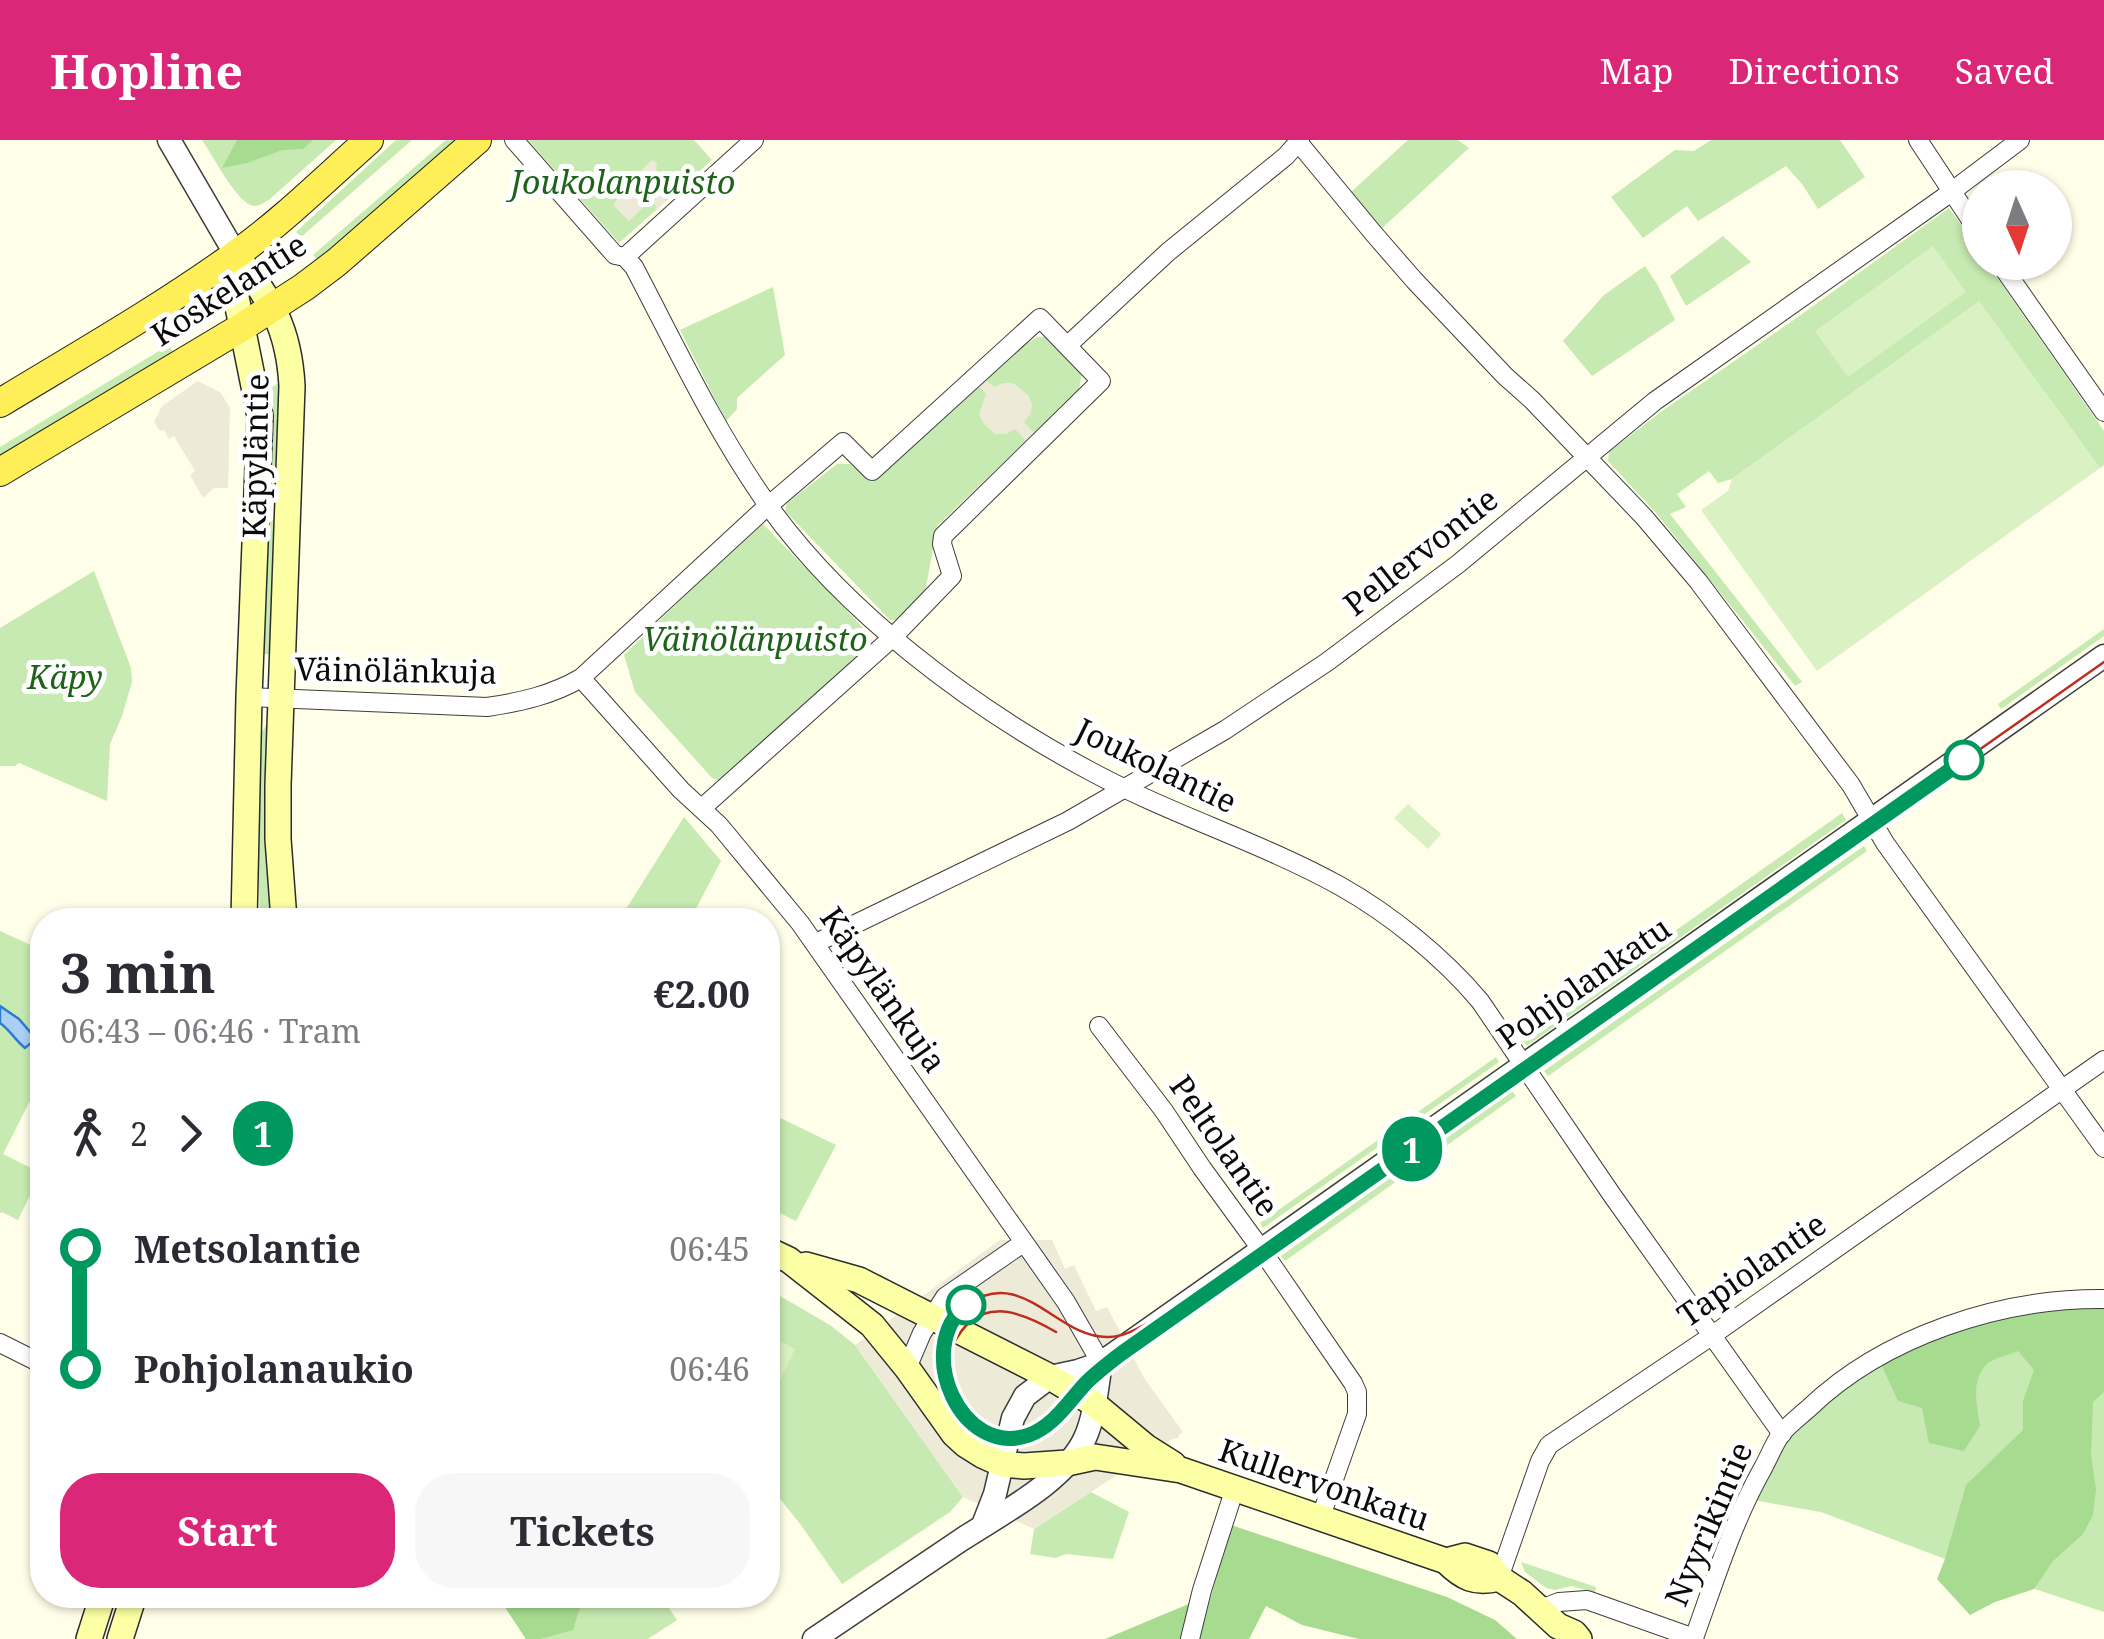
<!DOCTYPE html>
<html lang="en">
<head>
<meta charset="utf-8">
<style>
  body { margin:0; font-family:"Noto Serif",serif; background:#f7f7f7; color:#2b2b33; height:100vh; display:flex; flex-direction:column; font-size:38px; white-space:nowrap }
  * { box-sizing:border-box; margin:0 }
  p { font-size:32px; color:#7c7c81 }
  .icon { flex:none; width:55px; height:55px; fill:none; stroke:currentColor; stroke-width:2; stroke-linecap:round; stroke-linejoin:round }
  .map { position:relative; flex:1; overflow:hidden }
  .panel { position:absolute; left:30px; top:768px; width:750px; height:700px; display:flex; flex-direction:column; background:#fff; border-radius:40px; box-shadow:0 2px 8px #0004 }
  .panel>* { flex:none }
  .badge { padding:0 20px; border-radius:32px; font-size:35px; line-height:65px }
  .needle { width:65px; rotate:177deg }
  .buttons { position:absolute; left:1962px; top:30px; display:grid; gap:20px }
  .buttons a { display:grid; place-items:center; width:110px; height:110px; border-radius:50%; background:#fff; box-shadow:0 2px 8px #0004; font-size:50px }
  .map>.badge { position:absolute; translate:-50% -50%; box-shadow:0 0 0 5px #fff }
  .legs { display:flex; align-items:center; gap:15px; height:110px; padding:0 30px; font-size:32px }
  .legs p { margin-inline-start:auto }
  .head { display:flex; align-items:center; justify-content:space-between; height:170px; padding:0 30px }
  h1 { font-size:55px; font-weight:700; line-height:75px }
  .action { display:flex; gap:20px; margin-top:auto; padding:20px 30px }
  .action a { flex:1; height:115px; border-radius:40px; background:#db2777; color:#fff; font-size:40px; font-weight:700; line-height:115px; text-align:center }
  .action a+a { background:#f7f7f7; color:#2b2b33 }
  ul { padding:0 30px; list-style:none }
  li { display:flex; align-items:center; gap:35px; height:120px; font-size:38px }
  li i { display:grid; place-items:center; width:15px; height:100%; margin:0 12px; background:currentColor }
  li i::after { content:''; width:25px; height:25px; margin:-12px; border:8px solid; border-radius:50%; background:#fff }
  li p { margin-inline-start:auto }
  li:first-child i { background:linear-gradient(#0000 50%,currentColor 0) }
  li:last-child i { background:linear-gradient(currentColor 50%,#0000 0) }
  header { display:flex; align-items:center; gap:60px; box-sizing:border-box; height:140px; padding:0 50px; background:#db2777; color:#fff }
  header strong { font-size:48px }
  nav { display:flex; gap:55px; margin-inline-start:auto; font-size:35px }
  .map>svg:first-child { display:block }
  .green { fill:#c6eab1 }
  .forest { fill:#a7db90 }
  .pitch { fill:#daf1c3 }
  .plaza { fill:#edebd8 }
  .water { fill:#aad0f8; stroke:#2f7ad2; stroke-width:2.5 }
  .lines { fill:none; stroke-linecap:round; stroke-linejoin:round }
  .minor-casing { stroke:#3d3d3d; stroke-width:20 }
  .tertiary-casing { stroke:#3d3d3d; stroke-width:25 }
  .secondary-casing { stroke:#2c2c2c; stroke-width:28 }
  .primary-casing { stroke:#1b1b1b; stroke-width:30 }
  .minor { stroke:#fff; stroke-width:18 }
  .tertiary { stroke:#fff; stroke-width:22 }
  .secondary { stroke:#fcffa3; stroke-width:25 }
  .primary { stroke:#feee58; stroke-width:28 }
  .tram { stroke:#bf2d1e; stroke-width:2.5 }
  .line-1-casing { stroke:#fff; stroke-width:22 }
  .line-1 { stroke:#00985f; stroke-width:15 }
  .stop-1-dot { fill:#fff; stroke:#00985f; stroke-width:5 }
  .labels { text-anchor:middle; stroke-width:10; stroke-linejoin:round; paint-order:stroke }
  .park-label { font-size:32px; font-style:italic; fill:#1e6319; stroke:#fff }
  .street-label { font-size:32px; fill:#0a0a0a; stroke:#fff }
</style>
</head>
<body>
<header>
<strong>Hopline</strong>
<nav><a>Map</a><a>Directions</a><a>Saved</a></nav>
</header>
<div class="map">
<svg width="2104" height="1499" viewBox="0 0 2104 1499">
  <rect width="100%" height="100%" fill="#fffee8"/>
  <!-- green -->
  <g class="green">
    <path d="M202,0H336L270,59C265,62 260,66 255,66C239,67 212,14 202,0Z"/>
    <polygon points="396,0 412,0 301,97 296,92"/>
    <polygon points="446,0 457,0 319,121 313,115"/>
    <polygon points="528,0 694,0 712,20 619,103"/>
    <polygon points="1408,0 1458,0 1469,8 1380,90 1350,53"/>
    <polygon points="1711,0 1840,0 1865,37 1818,69 1802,44 1786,26 1698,81 1687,66 1643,98 1611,57 1675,10 1694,11"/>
    <polygon points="1949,68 1980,112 1980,122 1987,123 2104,291 2104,325 2100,328 1979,162 1732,339 1718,343 1709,331 1677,354 1686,367 1670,374 1802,542 1795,546 1657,374 1608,321 1609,312 1662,271 1795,179"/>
    <polygon points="1723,96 1751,122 1686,166 1670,136"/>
    <polygon points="1645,126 1657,144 1675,180 1592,236 1563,201 1604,155"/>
    <polygon points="773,147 785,215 737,258 737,269 726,281 680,190"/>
    <polygon points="1037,197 1047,197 1082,231 1079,250 937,386 925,453 898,480 890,480 785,371 787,363 837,324 850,324 872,342 1016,211"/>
    <polygon points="169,205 173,212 0,316 0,307"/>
    <polygon points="281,242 278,348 271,348 272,273 268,249"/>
    <polygon points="273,380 276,381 273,514 264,514 269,383"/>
    <polygon points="761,382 871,496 872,503 719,641 712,638 635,552 624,515"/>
    <polygon points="94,431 131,528 132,542 122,576 110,604 107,661 19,623 15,626 0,626 0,488"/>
    <polygon points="2104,489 2104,496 2001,569 1998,564"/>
    <polygon points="270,578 273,780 260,780 258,709 262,592"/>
    <polygon points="1842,673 1846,680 1527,906 1522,899"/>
    <polygon points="684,677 721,721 690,780 619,780"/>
    <polygon points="1864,706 1867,711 1548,936 1544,931"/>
    <polygon points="0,791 42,810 42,937 3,1014 41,1033 18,1080 2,1072 0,1073"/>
    <polygon points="1496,917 1499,922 1263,1088 1260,1083"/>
    <polygon points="1512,951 1516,956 1285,1121 1281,1116"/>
    <polygon points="768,972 836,1005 796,1081 768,1067"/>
    <polygon points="768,1149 830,1185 855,1205 963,1357 950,1372 842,1444 801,1385 768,1344"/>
    <polygon points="2104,1167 2104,1472 1945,1419 1821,1372 1753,1360 1788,1299 1834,1257 1881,1224 1966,1187 2023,1174"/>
    <polygon points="1091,1352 1129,1372 1113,1419 1066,1414 1056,1418 1030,1414 1034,1389"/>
    <polygon points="1521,1422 1596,1447 1595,1453 1572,1446 1555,1450 1546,1448 1525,1432"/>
    <polygon points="497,1455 660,1455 677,1480 648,1499 526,1499"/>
  </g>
  <!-- forest -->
  <g class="forest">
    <polygon points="237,0 313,0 303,9 282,10 247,23 222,28"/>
    <path d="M2075,1166L2104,1167V1252L2093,1262L2091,1315L2096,1349L2093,1375L2083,1394L2053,1421L2034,1449L1995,1462L1970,1475L1937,1439L1945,1419L1966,1345L2023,1290V1261L2034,1230L2018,1211C2009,1215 1995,1218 1988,1223C1970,1238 1977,1267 1980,1286L1964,1311L1929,1303L1922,1268L1898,1261L1881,1224C1942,1190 2008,1177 2075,1166Z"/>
    <polygon points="1231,1385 1447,1457 1495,1480 1517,1499 1359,1499 1302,1485 1266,1466 1249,1499 1199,1499"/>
    <polygon points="497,1455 584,1455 573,1490 540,1499 526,1499"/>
    <polygon points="1191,1463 1182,1499 1105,1499"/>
  </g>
  <!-- pitch -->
  <g class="pitch">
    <polygon points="1933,106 1966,152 1848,237 1815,191"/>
    <polygon points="1979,161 2100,328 1817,531 1701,370 1728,351 1732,339"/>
    <polygon points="1408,664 1441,694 1428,709 1394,678"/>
    <polygon points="768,1195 795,1209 768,1266"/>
  </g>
  <!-- plaza -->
  <g class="plaza">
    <polygon points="652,20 657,23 656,34 660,55 666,61 656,70 655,64 650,61 629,81 613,65 633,38"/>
    <polygon points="986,240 994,247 1003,243 1013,243 1028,255 1032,264 1031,273 1024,282 1034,293 1026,301 1015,289 1006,294 995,294 984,284 979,274 986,254 979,246"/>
    <polygon points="198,241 221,253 230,268 228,348 214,348 203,358 190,335 195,331 174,296 169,299 164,290 160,291 154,282 162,266"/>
    <polygon points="1000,1100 1052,1100 1065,1129 1074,1125 1096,1171 1107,1167 1144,1238 1183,1292 1178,1296 1179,1298 1172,1299 1034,1389 963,1357 855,1205"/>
  </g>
  <!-- water -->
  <path class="water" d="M0,866L19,879L36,899L25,908C15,900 10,890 0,883Z"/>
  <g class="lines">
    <!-- minor casing -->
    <g class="minor-casing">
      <g id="minor">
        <path d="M514,0L615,115L625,117L634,127C675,205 713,286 763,358C841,471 972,568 1092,632C1172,675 1260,702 1340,746C1390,774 1443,817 1480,861L1612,1055L1782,1294"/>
        <polyline points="1918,0 1980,94"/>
        <polyline points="1298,2 1374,94 1414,140 1505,236 1532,260 1644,377 1698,441 1851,645 1885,703 2104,1008"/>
        <polyline points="625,117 754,0"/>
        <polyline points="1999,122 2104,272"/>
        <polyline points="1068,205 1168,112 1286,16 1300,0"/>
        <polyline points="581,538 681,650 719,685 800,783 1066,1162 1101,1223"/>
        <path d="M249,557L487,567C521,562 552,555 581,538L761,372L843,302L872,331L1040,178L1101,241L943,396L942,404L952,436L893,497L702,668"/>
        <polyline points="816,803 1068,681 1225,590 1327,522 1458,424 1655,261 1943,58 2020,0"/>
        <polyline points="1099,886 1164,971 1202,1028 1261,1109 1353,1243 1357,1252 1357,1274 1320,1379"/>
        <polyline points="0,1203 42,1224"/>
        <polyline points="907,1228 922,1193 945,1157 1023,1103"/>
        <polyline points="1499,1438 1540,1321 1549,1305 1704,1201 2104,920"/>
        <path d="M1541,1469L1559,1462L1587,1460L1694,1498C1715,1440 1733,1381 1763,1328C1769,1317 1774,1304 1781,1294C1789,1284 1800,1276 1809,1268C1884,1196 2001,1158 2104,1159"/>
        <polyline points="1190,1499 1202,1450 1235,1348"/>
      </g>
    </g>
    <!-- tertiary casing -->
    <g class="tertiary-casing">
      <g id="tertiary">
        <polyline points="169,0 236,115"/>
        <polyline points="983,1385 995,1354 1013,1278 1025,1256 1050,1237 1078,1231 1101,1223 2104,516"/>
        <path d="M814,1499C863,1466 912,1433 961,1400C1000,1374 1065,1342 1085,1298C1095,1276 1097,1247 1101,1223"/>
      </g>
    </g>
    <!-- secondary casing -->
    <g class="secondary-casing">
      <g id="secondary">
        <path d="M236,115C271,160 289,188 292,246L278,645V699L284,780"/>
        <polyline points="236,115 236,157 260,276 249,557 244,780"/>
        <path d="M768,1110L789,1120L872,1185L907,1228L954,1294L966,1305L982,1315L1002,1324L1024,1326L1067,1323L1095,1317L1181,1330L1446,1421C1463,1438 1475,1444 1499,1438"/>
        <polyline points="806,1125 859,1140 1050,1237 1093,1263 1146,1307 1173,1324"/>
        <polyline points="1446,1421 1465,1416 1489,1424 1499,1438 1522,1453 1558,1486 1574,1493 1579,1499"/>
        <polyline points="89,1499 103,1455"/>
        <polyline points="120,1499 134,1455"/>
      </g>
    </g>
    <!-- primary casing -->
    <g class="primary-casing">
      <g id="primary">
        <path d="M0,263C79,215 160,169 235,115C283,81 325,39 369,0"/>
        <polyline points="0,332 242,187 304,147 337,122 477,0"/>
      </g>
    </g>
    <!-- minor -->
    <use href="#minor" class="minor"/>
    <!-- tertiary -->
    <use href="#tertiary" class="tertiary"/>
    <!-- secondary -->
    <use href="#secondary" class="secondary"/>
    <!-- primary -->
    <use href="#primary" class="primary"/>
    <!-- tram -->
    <g class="tram">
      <path d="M1152,1181C1139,1188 1124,1197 1109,1197C1057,1199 1024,1126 968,1164C912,1201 957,1314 1023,1297C1052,1290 1067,1262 1087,1243C1097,1232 1110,1223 1122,1213L2104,522"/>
      <path d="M952,1207C976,1155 1017,1169 1056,1192"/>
    </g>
  </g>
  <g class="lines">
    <!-- line-1 casing -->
    <g class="line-1-casing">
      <path id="line-1" d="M966,1165C913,1209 961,1319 1029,1295C1054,1286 1068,1262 1086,1243C1097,1232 1109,1223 1122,1213L1964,620"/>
    </g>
    <!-- line-1 -->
    <use href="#line-1" class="line-1"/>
  </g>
  <!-- markers -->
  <g class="stop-1-dot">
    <circle cx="1964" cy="620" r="18"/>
    <circle cx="966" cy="1165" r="18"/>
  </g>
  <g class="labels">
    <!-- park labels -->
    <g class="park-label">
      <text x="623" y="54">Joukolanpuisto</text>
      <text x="755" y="511">Väinölänpuisto</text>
      <text x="65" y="549">Käpy</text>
    </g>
    <!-- street labels -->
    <g class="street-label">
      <text transform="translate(229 150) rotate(-33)" y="11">Koskelantie</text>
      <text transform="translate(256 316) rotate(-89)" y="11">Käpyläntie</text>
      <text transform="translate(1421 412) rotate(-38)" y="11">Pellervontie</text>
      <text transform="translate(396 531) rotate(1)" y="11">Väinölänkuja</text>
      <text transform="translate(1156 626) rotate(26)" y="11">Joukolantie</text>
      <text transform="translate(1584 843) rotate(-35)" y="11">Pohjolankatu</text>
      <text transform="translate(883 850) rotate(55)" y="11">Käpylänkuja</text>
      <text transform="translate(1224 1006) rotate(55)" y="11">Peltolantie</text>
      <text transform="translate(1752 1130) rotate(-35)" y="11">Tapiolantie</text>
      <text transform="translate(1324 1345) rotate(19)" y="11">Kullervonkatu</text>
      <text transform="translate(1709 1384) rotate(-67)" y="11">Nyyrikintie</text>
    </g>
  </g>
</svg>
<div class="buttons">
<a><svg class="needle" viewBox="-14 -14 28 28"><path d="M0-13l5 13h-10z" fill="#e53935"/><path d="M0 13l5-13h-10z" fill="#7c7c81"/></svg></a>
</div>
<b class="badge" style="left:1412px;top:1009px;background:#00985f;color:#fff">1</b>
<section class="panel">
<div class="head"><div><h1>3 min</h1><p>06:43 – 06:46 · Tram</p></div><b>€2.00</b></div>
<div class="legs"><svg class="icon" aria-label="walk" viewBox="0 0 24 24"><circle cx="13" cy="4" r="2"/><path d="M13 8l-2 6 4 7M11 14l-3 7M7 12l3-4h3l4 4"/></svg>2<svg class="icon" aria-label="forward" viewBox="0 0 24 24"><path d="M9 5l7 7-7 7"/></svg><b class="badge" style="background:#00985f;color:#fff">1</b></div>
<ul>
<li><i style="color:#00985f"></i><b>Metsolantie</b><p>06:45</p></li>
<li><i style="color:#00985f"></i><b>Pohjolanaukio</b><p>06:46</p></li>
</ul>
<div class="action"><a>Start</a><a>Tickets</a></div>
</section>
</div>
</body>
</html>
